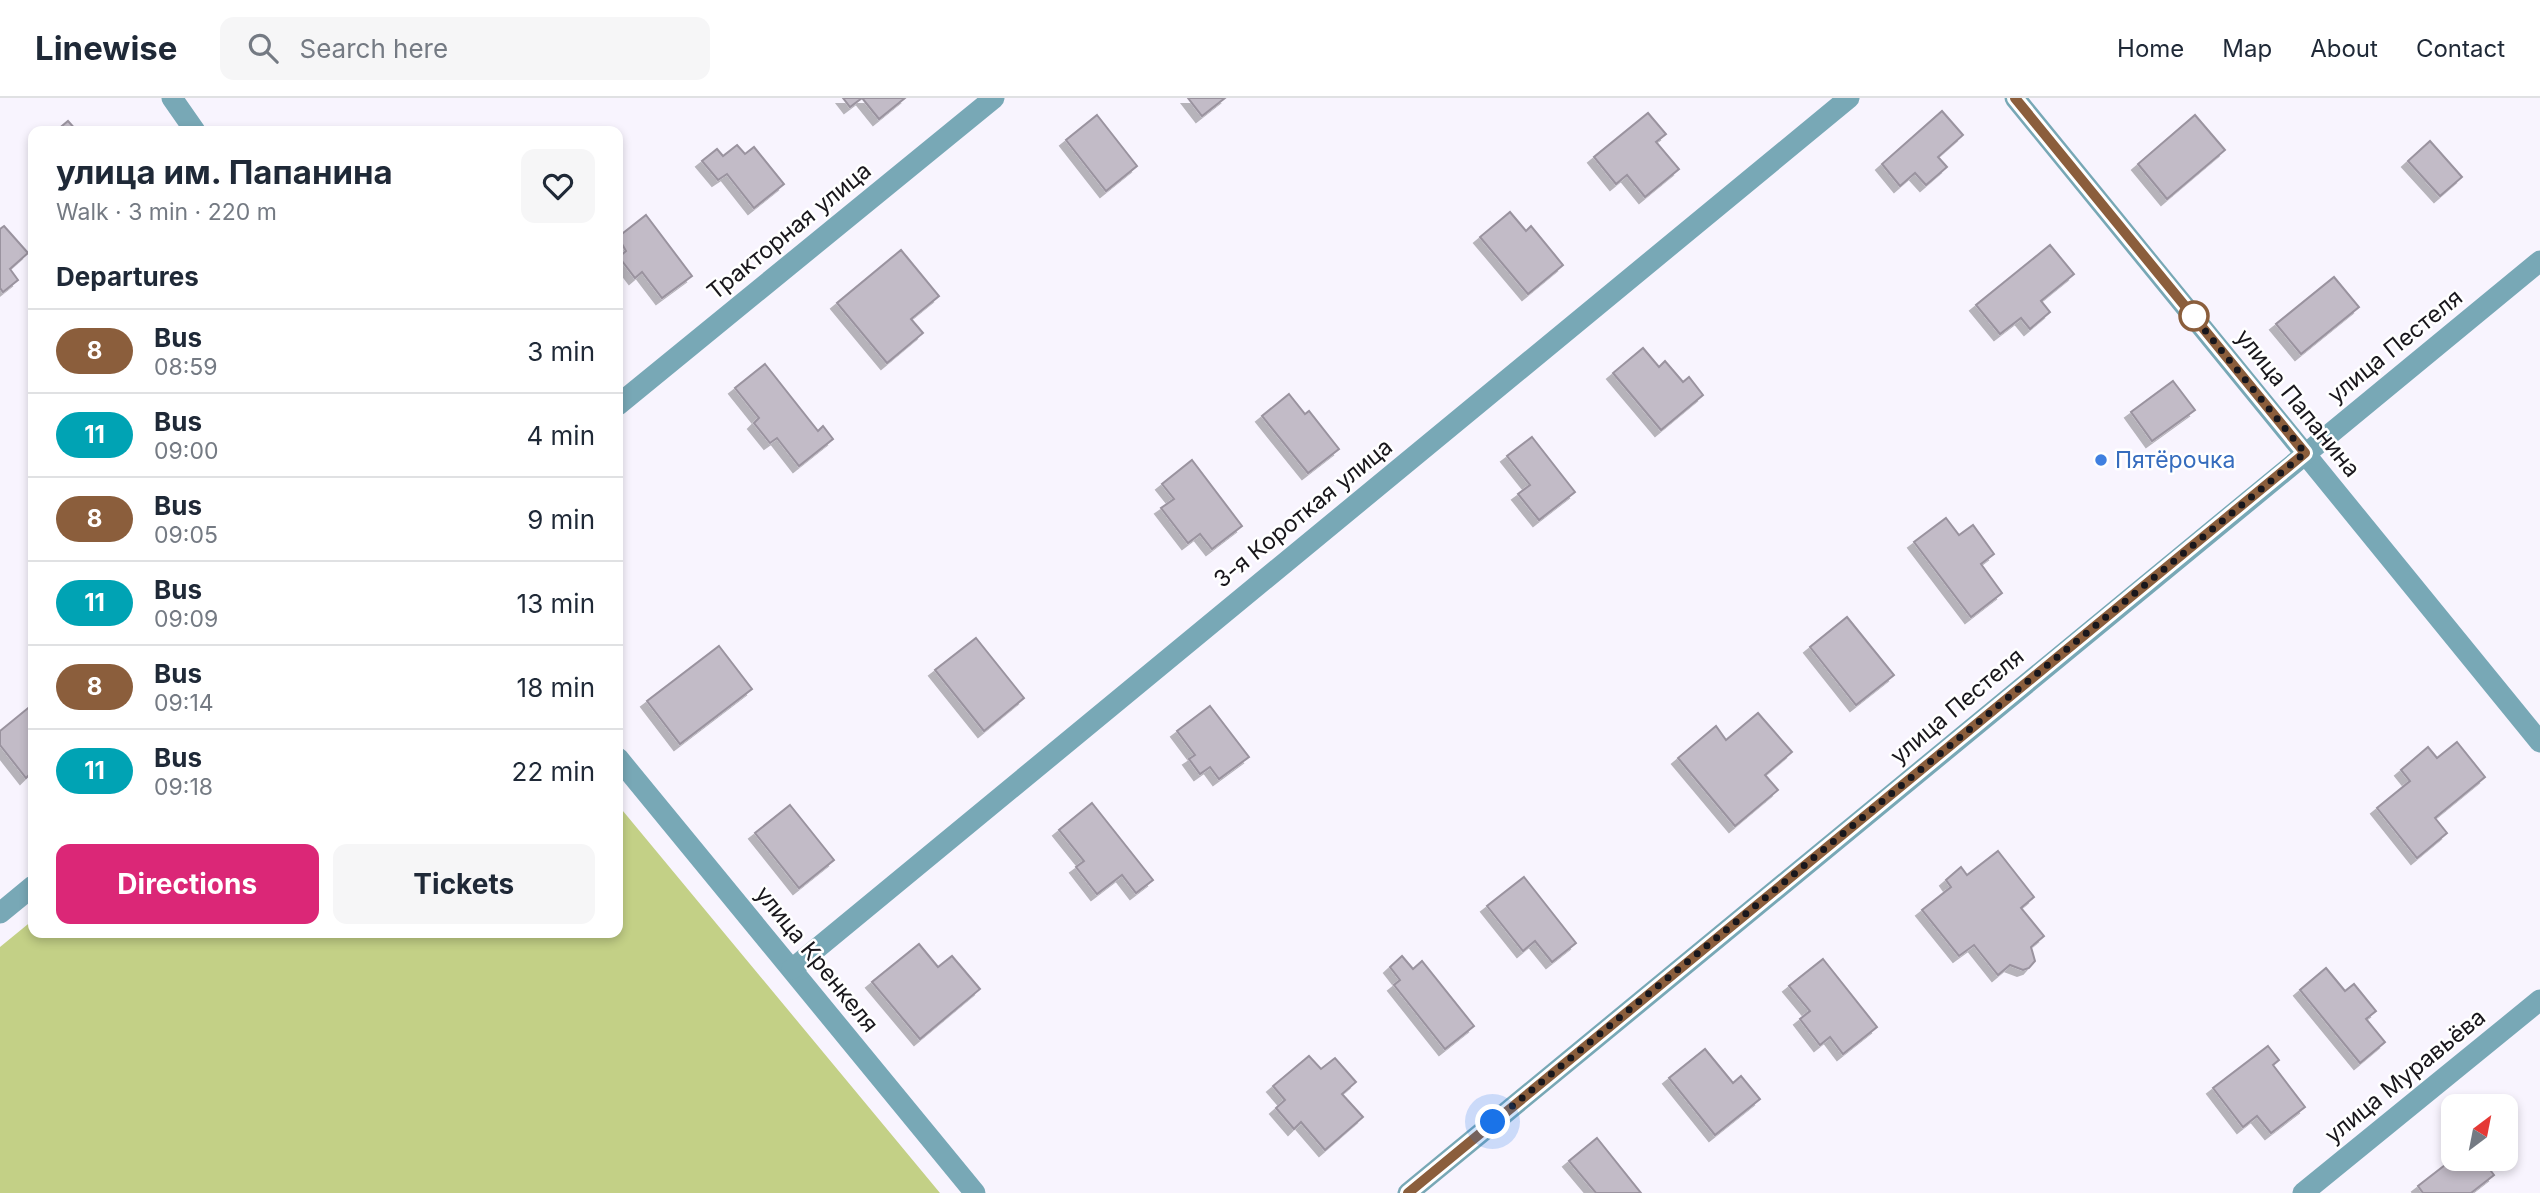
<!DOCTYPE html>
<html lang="en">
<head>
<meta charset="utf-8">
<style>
  body { margin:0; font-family:Inter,sans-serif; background:#f6f6f7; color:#1f2937; height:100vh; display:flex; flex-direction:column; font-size:26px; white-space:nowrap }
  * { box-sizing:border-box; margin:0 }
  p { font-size:23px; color:#747a83 }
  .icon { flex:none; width:38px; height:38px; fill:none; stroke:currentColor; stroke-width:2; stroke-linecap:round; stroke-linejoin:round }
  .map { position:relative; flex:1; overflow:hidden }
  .details { position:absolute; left:28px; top:28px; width:595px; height:812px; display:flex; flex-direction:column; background:#fff; border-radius:14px; box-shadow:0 4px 10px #0003 }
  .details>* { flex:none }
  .badge { padding:0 14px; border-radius:23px; font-size:24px; line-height:46px }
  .needle { width:46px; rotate:32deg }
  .tools { position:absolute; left:2441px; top:996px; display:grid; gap:14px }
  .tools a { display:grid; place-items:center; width:77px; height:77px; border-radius:14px; background:#fff; box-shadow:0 4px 10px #0003; font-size:35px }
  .you { position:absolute; width:35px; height:35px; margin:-18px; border:5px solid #fff; border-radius:50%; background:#1a73e8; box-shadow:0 0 0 10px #1a73e833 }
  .map>.badge { position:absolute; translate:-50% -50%; box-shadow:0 0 0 4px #fff }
  h2 { padding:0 28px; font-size:26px; line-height:63px }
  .round { display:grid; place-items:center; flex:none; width:74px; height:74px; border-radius:14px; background:#f6f6f7 }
  .summary { display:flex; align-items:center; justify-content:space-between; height:119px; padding:0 28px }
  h1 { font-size:33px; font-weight:700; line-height:52px }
  .cta { display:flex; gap:14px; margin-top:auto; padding:14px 28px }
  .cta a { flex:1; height:80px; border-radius:14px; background:#db2777; color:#fff; font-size:28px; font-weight:700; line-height:80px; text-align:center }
  .cta a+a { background:#f6f6f7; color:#1f2937 }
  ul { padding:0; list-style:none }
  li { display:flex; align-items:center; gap:21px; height:84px; padding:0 28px; border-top:2px solid #e0e1e3 }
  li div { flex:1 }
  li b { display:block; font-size:26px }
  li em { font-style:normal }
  li .badge { min-width:77px; font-weight:700; text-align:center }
  header { display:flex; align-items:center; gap:42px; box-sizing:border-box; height:98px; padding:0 35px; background:#fff; border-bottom:2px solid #e0e1e3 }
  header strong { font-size:33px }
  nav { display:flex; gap:38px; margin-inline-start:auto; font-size:24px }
  .search { width:490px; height:63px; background:#f6f6f7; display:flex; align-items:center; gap:18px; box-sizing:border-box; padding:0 24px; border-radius:14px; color:#747a83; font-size:26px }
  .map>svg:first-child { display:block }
  .green { fill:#c3d086 }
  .building { fill:#c2bbc7; stroke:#9a939f; stroke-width:2; filter:url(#shadow) }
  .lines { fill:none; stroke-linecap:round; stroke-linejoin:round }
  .minor { stroke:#78a8b6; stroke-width:21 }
  .line-casing { stroke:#fff; stroke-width:16 }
  .line { stroke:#8b5e3c; stroke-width:10 }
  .walk { stroke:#19171c; stroke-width:7; stroke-dasharray:0 12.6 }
  .stop-dot { fill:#fff; stroke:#8b5e3c; stroke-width:3.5 }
  .shop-dot { fill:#3f7fe0; stroke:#fff; stroke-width:2.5 }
  .labels { text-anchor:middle; stroke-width:5; stroke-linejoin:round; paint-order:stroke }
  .street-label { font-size:23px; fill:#19171c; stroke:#fff }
  .shop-label { font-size:23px; fill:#366cbe; stroke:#fff; text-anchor:start }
</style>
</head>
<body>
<header>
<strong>Linewise</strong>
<div class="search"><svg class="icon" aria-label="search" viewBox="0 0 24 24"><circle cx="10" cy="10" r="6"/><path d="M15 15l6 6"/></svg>Search here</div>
<nav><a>Home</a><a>Map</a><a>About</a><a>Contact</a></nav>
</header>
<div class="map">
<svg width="2540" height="1095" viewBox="0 0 2540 1095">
  <defs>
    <filter id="shadow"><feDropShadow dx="-6" dy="6" stdDeviation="0" flood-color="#0004"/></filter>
  </defs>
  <rect width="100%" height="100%" fill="#f8f4fe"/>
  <!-- green -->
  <polygon class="green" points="618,707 940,1095 0,1095 0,849 33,822 33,835 618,835"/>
  <!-- building -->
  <g class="building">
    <polygon points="843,0 862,0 850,9"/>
    <polygon points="862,0 905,0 879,21"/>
    <polygon points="1188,0 1225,0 1202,18"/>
    <polygon points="1942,13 1963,37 1938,59 1947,69 1926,87 1915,75 1900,88 1882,66"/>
    <polygon points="1648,15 1666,36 1656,44 1679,71 1645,99 1627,77 1616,86 1594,59"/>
    <polygon points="1097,17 1137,68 1106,93 1066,42"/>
    <polygon points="2195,17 2225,52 2167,101 2138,66"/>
    <polygon points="68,23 77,33 56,33"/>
    <polygon points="2430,43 2462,79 2440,98 2408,63"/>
    <polygon points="737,47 745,56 754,49 784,86 754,110 727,76 718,82 702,63 717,51 723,58"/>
    <polygon points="1510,114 1526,133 1531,128 1563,167 1528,196 1480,139"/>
    <polygon points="646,117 692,178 662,200 642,174 635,180 619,159 626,153 618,139"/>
    <polygon points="4,128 28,155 10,171 18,182 3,194 0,190 0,131"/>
    <polygon points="2050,147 2074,176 2041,203 2050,214 2030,231 2021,220 2000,236 1976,207"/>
    <polygon points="901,152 939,198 911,221 923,235 887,265 837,205"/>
    <polygon points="2334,179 2359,209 2301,256 2276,226"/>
    <polygon points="1643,250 1659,269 1665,263 1683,284 1689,279 1703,297 1661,332 1613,275"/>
    <polygon points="765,266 818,333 823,328 833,341 799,368 777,340 770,345 754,325 759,320 735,290"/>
    <polygon points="2173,283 2195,312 2152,343 2131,314"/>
    <polygon points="1289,296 1305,316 1309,313 1339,351 1308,375 1262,318"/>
    <polygon points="1532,339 1575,394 1539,422 1518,396 1530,387 1507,358"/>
    <polygon points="1192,362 1242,428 1212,451 1200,436 1188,445 1161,410 1174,401 1162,386"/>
    <polygon points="1946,420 1959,437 1973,427 1994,456 1981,466 2002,495 1971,519 1914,444"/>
    <polygon points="1847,519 1894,577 1856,607 1810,549"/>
    <polygon points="976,540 1024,600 984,633 935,572"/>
    <polygon points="719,548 752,591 680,646 647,603"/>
    <polygon points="33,606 33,673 26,680 0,647 0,633"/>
    <polygon points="1210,608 1249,659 1219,681 1210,669 1200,676 1189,661 1195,657 1177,633"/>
    <polygon points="1758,615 1792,654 1765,677 1778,692 1735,728 1678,660 1716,628 1726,642"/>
    <polygon points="2457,644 2485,679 2435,720 2447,735 2417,760 2377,710 2410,683 2401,672 2428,649 2437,660"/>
    <polygon points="1092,705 1153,782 1136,795 1122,777 1097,796 1076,769 1084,763 1059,732"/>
    <polygon points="790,707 834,762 799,790 755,735"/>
    <polygon points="1998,753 2034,799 2021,810 2044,838 2031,849 2035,863 2029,870 2023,872 2010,867 1998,877 1974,847 1959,858 1922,812 1951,789 1946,782 1961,769 1967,777"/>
    <polygon points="1524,779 1576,845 1552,864 1535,843 1523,853 1487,808"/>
    <polygon points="919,846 938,869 952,858 980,891 920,941 872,884"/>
    <polygon points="1402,858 1413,871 1422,863 1474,928 1445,951 1394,887 1400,882 1390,869"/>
    <polygon points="1823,861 1877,929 1843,956 1830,939 1820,947 1800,921 1810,913 1789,888"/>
    <polygon points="2326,870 2345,893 2354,886 2376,913 2366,921 2385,944 2360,965 2300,892"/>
    <polygon points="2268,948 2279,962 2273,967 2305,1009 2271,1035 2257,1018 2243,1029 2213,990"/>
    <polygon points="1705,951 1733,985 1741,978 1760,1001 1715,1037 1669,980"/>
    <polygon points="1309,958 1321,971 1335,960 1356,984 1342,996 1363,1019 1325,1052 1301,1024 1294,1031 1276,1010 1285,1002 1273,988"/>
    <polygon points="1597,1040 1641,1095 1596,1095 1569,1063"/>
    <polygon points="2454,1060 2481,1060 2494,1077 2471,1095 2423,1095 2418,1088"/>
  </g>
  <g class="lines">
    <!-- minor -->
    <g class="minor">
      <polyline points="172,0 195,33"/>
      <polyline points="2015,0 2540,644"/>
      <polyline points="618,307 994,0"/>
      <polyline points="618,660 975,1095"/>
      <polyline points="0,815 33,788"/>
      <polyline points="792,871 1849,0"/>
      <polyline points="1408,1095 2540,163"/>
      <polyline points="2303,1095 2540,902"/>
    </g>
  </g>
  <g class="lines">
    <!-- line casing -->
    <g class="line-casing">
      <polyline id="line" points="1408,1095 2305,355 2015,0"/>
    </g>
    <!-- line -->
    <use href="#line" class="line"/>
    <!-- walk -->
    <polyline class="walk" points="1493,1024 2305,355 2186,209 2194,218"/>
  </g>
  <!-- markers -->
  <circle class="stop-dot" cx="2194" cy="218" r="14"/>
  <circle class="shop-dot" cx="2101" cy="362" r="7"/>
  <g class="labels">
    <!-- street labels -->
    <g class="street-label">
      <text transform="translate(789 133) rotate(-39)" y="8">Тракторная улица</text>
      <text transform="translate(2395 248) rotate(-39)" y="8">улица Пестеля</text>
      <text transform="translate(2298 305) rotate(51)" y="8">улица Папанина</text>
      <text transform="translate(1303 415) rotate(-39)" y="8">3-я Короткая улица</text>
      <text transform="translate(1957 608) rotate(-40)" y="8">улица Пестеля</text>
      <text transform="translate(817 861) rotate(51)" y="8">улица Кренкеля</text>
      <text transform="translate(2405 978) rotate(-39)" y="8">улица Муравьёва</text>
    </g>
    <!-- shop labels -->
    <g class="shop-label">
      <text x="2115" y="370">Пятёрочка</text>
    </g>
  </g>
</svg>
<div class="tools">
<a><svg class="needle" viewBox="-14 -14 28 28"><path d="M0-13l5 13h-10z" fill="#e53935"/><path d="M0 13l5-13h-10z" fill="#747a83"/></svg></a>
</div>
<div class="you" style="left:1493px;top:1024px"></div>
<section class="details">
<div class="summary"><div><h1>улица им. Папанина</h1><p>Walk · 3 min · 220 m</p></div><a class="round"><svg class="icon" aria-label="heart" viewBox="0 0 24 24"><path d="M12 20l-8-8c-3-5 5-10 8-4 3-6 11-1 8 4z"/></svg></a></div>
<h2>Departures</h2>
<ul>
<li><span class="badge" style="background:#8b5e3c;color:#fff">8</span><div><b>Bus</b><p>08:59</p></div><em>3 min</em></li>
<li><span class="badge" style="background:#00a3b4;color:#fff">11</span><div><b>Bus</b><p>09:00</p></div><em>4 min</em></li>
<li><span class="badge" style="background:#8b5e3c;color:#fff">8</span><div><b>Bus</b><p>09:05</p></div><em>9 min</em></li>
<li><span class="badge" style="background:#00a3b4;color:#fff">11</span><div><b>Bus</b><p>09:09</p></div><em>13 min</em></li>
<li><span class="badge" style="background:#8b5e3c;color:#fff">8</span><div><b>Bus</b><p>09:14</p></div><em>18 min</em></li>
<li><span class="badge" style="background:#00a3b4;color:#fff">11</span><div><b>Bus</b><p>09:18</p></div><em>22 min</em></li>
</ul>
<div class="cta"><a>Directions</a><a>Tickets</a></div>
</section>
</div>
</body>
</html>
